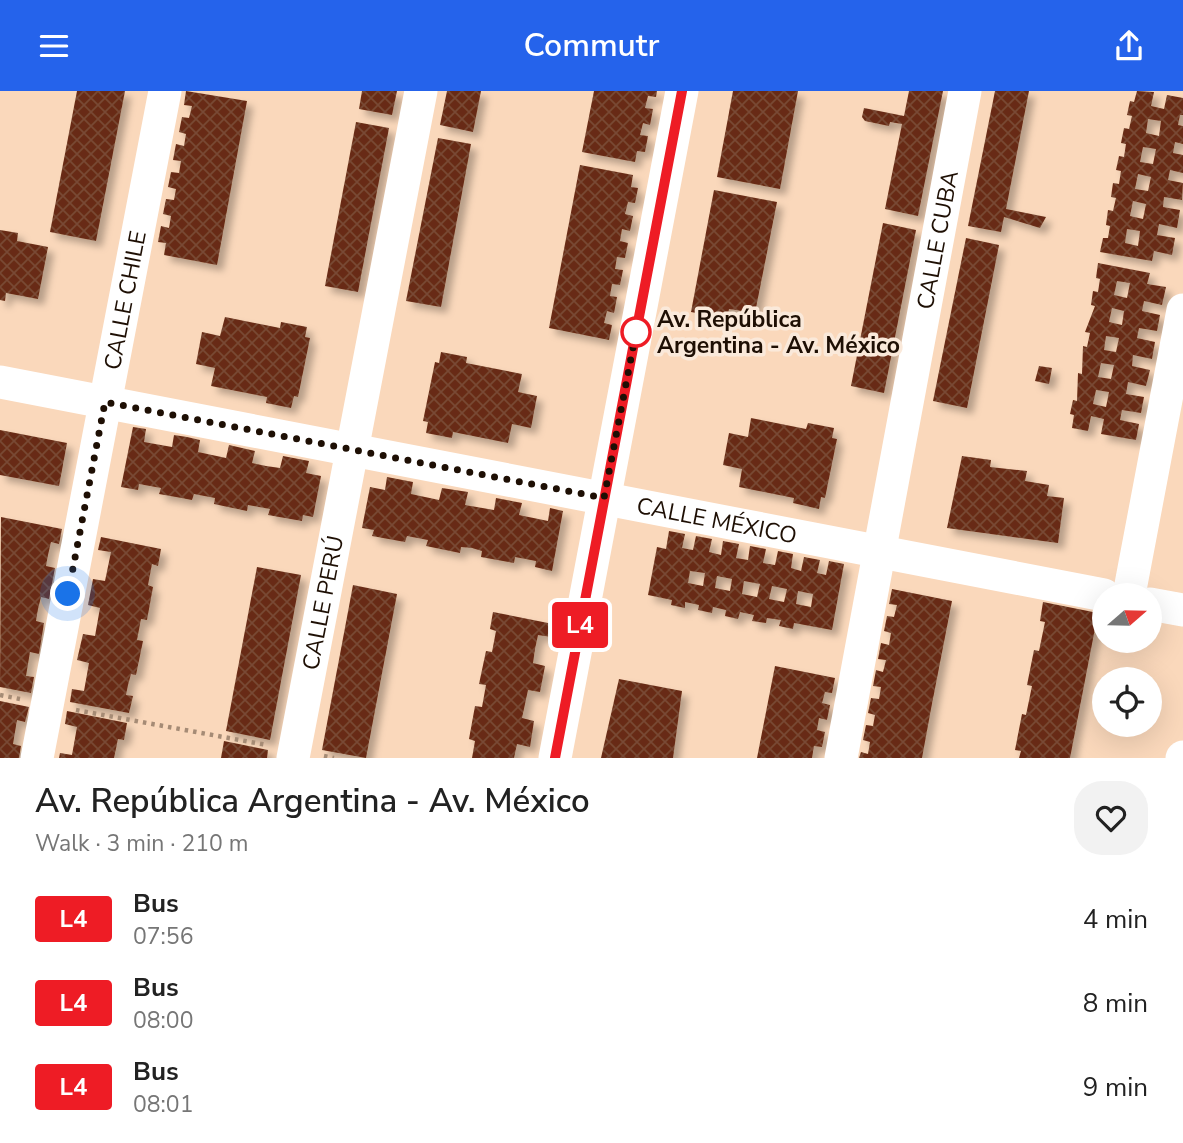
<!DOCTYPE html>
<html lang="en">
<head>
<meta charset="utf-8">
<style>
  body { margin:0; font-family:"Nunito Sans",sans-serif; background:#f2f2f2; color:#222; height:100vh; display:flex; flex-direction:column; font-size:26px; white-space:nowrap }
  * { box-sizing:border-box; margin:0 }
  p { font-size:23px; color:#767676 }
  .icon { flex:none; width:38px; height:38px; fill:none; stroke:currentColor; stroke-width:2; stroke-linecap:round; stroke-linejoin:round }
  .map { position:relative; height:667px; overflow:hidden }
  .panel { display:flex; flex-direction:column; background:#fff; flex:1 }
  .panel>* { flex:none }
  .badge { padding:0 14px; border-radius:5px; font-size:24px; line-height:46px }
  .needle { width:46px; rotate:70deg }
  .fabs { position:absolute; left:1092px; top:492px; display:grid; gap:14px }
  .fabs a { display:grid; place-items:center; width:70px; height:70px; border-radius:50%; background:#fff; box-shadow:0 7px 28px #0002; font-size:35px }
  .you { position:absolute; width:35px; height:35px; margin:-18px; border:5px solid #fff; border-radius:50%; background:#1a73e8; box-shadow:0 0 0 10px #1a73e833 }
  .map>.badge { position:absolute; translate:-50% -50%; box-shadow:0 0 0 4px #fff }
  .round { display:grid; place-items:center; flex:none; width:74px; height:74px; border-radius:28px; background:#f2f2f2 }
  .headline { display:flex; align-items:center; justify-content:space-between; height:119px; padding:0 35px }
  h1 { font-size:33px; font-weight:600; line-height:52px }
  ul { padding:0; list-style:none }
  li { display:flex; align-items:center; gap:21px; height:84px; padding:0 35px }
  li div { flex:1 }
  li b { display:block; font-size:26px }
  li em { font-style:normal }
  li .badge { min-width:77px; font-weight:700; text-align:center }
  header { display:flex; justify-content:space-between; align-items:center; height:91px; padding:0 35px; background:#2563eb; color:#fff; font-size:32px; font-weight:600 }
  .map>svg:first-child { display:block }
  .building { fill:url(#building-cross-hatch); fill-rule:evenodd; filter:url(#shadow) }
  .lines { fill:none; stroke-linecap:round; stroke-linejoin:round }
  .path { stroke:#a58b75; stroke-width:4.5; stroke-dasharray:3.5 5; stroke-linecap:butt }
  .street { stroke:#fff; stroke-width:33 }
  .line-casing { stroke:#fff; stroke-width:16 }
  .line { stroke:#ee1c25; stroke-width:10 }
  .walk { stroke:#1e0f04; stroke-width:7; stroke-dasharray:0 12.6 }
  .stop-dot { fill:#fff; stroke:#ee1c25; stroke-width:3.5 }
  .labels { text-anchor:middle; stroke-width:7; stroke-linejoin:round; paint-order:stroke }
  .street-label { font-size:23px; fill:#1e0f04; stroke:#fae9da }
  .stop-label { font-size:23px; font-weight:bold; fill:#1e0f04; stroke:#fae9da; text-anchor:start }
</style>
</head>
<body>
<header><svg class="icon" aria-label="menu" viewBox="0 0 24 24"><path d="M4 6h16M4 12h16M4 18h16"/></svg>Commutr<svg class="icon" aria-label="share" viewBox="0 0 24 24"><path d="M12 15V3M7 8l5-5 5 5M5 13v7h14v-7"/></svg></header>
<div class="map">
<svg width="1183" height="667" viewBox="0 0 1183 667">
  <defs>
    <pattern id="building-cross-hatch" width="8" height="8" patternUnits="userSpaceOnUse" patternTransform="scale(1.75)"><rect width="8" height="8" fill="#672c14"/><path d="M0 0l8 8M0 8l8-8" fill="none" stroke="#784834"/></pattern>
    <filter id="shadow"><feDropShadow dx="6" dy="6" stdDeviation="3.5" flood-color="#0004"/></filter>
  </defs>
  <rect width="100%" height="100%" fill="#fad8bb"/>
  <!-- building -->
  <g class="building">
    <polygon points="77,0 125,0 96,150 50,141"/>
    <polygon points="186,0 247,10 217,174 164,164 166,152 158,151 161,135 169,137 171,125 163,123 166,108 174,109 176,98 168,96 171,81 179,82 181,70 173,69 176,53 184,55 186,43 179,41 182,26 189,27 192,15 184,14"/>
    <polygon points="362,0 397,0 392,24 359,18"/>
    <polygon points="447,0 481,0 473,41 440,34"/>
    <polygon points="594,0 657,0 656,6 648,5 645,17 653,18 650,34 643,32 640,44 648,45 645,61 637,60 635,71 582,61"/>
    <polygon points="733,0 798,0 780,98 717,86"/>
    <polygon points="909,0 943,0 918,125 885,118 902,33 890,31 889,35 865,30 862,26 864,17 904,25"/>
    <polygon points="995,0 1029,0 1006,118 1046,126 1040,137 1004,126 1001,141 968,135"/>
    <path d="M1137,0L1154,1L1151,15L1164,18L1167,4L1183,7V24H1180L1178,34L1183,35V53L1175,51L1173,62L1183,64V82L1170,79L1168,89L1183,92L1182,109L1164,106L1163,116L1180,119L1177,137L1159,133L1157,144L1175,147L1172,164L1154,160L1152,170L1100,161L1103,147H1108L1110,135L1106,134L1108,119L1113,120L1116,107L1111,106L1113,92L1119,93L1121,80L1116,79L1119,65L1124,66L1126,53L1121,52L1124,37L1129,38L1132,25L1127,24L1130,10L1134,11ZM1148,28L1161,30L1159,45L1146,42ZM1143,56L1156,58L1153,73L1140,71ZM1138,83L1151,86L1148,100L1135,98ZM1133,110L1146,113L1143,128L1130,125ZM1127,138L1140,140L1138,155L1125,152Z"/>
    <polygon points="356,31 389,37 358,201 325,195"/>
    <polygon points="438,47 471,53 441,216 406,210"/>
    <polygon points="580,74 633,84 631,96 638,97 635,112 628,111 625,123 633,125 630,140 622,138 620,150 628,152 625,167 617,166 615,178 623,179 620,194 612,193 610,205 617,206 614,222 607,220 604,232 612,234 609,249 549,237"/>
    <polygon points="714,99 777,111 755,222 729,218 727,228 691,221"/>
    <polygon points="883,132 916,139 884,302 851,295"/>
    <polygon points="0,139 18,142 17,150 48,156 38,208 6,202 5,210 0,209"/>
    <polygon points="966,147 999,154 967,317 933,310"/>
    <path d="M1098,172L1150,182L1147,193L1166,196L1162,214L1144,210L1142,220L1160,224L1157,240L1139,237L1137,247L1155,251L1152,268L1133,264L1132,275L1150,279L1146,295L1128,291L1126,303L1144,306L1141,322L1122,319L1120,329L1139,333L1136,349L1101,343L1104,328L1091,325L1088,340L1072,337L1074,324L1070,323L1073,309L1077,310L1078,282L1082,283L1083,255L1087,256L1090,242L1085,241L1095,215L1091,214L1093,200L1098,201L1100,188L1096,187ZM1117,190L1130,192L1127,207L1114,204ZM1112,217L1124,220L1122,234L1109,231ZM1106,245L1119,247L1116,261L1104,259ZM1101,272L1114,274L1111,288L1098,286ZM1096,299L1109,301L1106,316L1093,313Z"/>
    <polygon points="225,226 280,237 281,231 307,236 305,246 310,247 298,306 294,305 291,317 266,312 267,306 211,295 215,277 196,273 202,241 220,245"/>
    <polygon points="441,261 467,266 466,272 522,283 518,301 537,305 531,337 512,333 508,352 453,341 452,347 426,342 428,331 423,330 435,271 439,272"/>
    <polygon points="1039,275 1052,277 1049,293 1035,290"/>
    <polygon points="751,327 806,338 808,332 834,337 832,347 837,348 825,407 821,406 819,418 793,412 794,407 739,396 742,378 723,374 729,342 748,346"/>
    <polygon points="133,336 146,338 144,351 172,356 174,344 187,346 200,349 198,361 226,367 229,354 255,360 252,372 266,375 280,377 283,365 309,370 306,382 321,385 313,426 303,424 302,430 268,424 270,418 248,414 247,420 214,413 215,407 194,403 192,409 176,406 159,403 161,397 139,393 138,399 121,396"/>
    <polygon points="0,339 67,352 59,395 0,384"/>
    <polygon points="962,365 991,369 990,376 1027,380 1025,390 1049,394 1047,405 1064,407 1058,452 947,437"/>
    <polygon points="387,386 413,391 411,403 439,409 442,397 468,401 465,414 494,419 496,407 522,412 519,424 548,430 550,417 563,420 552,480 535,476 536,470 515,466 514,472 481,466 482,460 472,457 461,456 460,462 426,455 428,449 407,445 405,451 372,445 374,439 362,437 370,396 385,399"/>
    <polygon points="1,426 62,438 59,453 51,451 48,464 46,475 55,477 49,508 41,506 38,518 36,530 44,532 39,563 30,561 26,585 34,586 31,602 0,596"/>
    <path d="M669,440L685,443L682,457L693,459L696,445L712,448L709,461L721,464L723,450L739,453L736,467L748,469L750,455L766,458L763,472L775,474L778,460L793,463L791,477L801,480L804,466L820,469L817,482L826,484L829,470L844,473L832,539L794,532L793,538L779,535L781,529L767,527L766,532L752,530L754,524L740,521L738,528L725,525L726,519L713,516L712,522L698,519L699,514L685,511V517L671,514L672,509L648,504L657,456L666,458ZM690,480L705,482L703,495L688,492ZM717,485L732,488L730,500L715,497ZM744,490L760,493L757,506L742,503ZM772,495L787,498L784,511L769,508ZM798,500L813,503L811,516L796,513Z"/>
    <polygon points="101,446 161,458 158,475 152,473 148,494 153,496 147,529 141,528 137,549 143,550 136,584 131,583 128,594 126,604 133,605 129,622 70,611 72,598 84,600 89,572 77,569 83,543 95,545 100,517 88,514 93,488 105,490 111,461 98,459"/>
    <polygon points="257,476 301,484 270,649 226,640"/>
    <polygon points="353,494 397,503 366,667 322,659"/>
    <polygon points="892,498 952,510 931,618 922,667 859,667 861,661 868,663 870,651 863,649 866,634 873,635 875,624 868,622 871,607 879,608 881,596 873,595 876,579 883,581 886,569 878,568 881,552 889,554 891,542 884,540 887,525 894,526 897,514 889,513"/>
    <polygon points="1043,511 1098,522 1070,667 1019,667 1021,660 1015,659 1022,623 1026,624 1032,595 1027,594 1034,559 1039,560 1045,531 1040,530"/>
    <polygon points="493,521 553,533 551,546 538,544 535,558 533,572 545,575 540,601 528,599 522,627 534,630 530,656 517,653 514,667 472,667 475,650 469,648 475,615 482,616 486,594 479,593 486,560 492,561 496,540 490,538"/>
    <polygon points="775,575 835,587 832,602 825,601 822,612 830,614 827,629 819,627 817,639 825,641 822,656 814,655 812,667 757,667"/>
    <polygon points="619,588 682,600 673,667 601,667"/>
    <polygon points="0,610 29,616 25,631 17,629 13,653 21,655 19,667 0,667"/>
    <polygon points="67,620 127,632 124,649 118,648 114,667 59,667 60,662 72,664 77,636 65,633"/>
    <polygon points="224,650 268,659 267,667 221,667"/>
  </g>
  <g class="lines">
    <!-- path -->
    <g class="path">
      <polyline points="0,604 20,608"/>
      <polyline points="76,619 267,654"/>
      <polyline points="324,665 334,667"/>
    </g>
    <!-- street -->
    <g class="street">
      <path id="s1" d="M0,291L1104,504"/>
      <polyline points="1129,504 1183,219"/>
      <polyline points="1150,513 1183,519"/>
      <path id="s2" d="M37,667L165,0"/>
      <path id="s3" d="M293,667L421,0"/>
      <polyline points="555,667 682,0"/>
      <path id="s4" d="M841,667L965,0"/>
      <polyline points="1182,667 1183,666"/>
    </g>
  </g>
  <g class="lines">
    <!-- line casing -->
    <g class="line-casing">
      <polyline id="line" points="555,667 682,0"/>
    </g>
    <!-- line -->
    <use href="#line" class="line"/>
    <!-- walk -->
    <polyline class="walk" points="68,503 105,311 604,407 637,236 636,241"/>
  </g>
  <!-- markers -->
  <circle class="stop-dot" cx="636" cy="241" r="14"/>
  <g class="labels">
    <!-- street labels -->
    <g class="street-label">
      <text dy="8" stroke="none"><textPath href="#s4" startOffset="527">CALLE CUBA</textPath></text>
      <text dy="8" stroke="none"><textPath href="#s2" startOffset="466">CALLE CHILE</textPath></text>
      <text dy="8" stroke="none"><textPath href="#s1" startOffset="730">CALLE MÉXICO</textPath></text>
      <text dy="8" stroke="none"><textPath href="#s3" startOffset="158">CALLE PERÚ</textPath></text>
    </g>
    <!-- stop labels -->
    <g class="stop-label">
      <text x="657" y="236">Av. República<tspan x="657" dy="26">Argentina - Av. México</tspan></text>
    </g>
  </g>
</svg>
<div class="fabs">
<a><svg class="needle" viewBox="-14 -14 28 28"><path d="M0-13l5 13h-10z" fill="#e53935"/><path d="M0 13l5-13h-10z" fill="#767676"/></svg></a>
<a><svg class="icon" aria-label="locate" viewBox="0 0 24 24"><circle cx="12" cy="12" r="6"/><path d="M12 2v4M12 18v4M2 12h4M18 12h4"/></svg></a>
</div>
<div class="you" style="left:68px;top:503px"></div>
<b class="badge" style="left:580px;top:534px;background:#ee1c25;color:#fff">L4</b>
</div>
<section class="panel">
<div class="headline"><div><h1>Av. República Argentina - Av. México</h1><p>Walk · 3 min · 210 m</p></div><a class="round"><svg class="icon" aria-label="heart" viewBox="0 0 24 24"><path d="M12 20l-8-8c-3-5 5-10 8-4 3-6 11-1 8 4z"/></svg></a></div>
<ul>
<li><span class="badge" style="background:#ee1c25;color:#fff">L4</span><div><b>Bus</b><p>07:56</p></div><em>4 min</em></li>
<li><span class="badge" style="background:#ee1c25;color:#fff">L4</span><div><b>Bus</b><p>08:00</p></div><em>8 min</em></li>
<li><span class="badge" style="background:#ee1c25;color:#fff">L4</span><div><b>Bus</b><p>08:01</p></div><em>9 min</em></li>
</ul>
</section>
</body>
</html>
